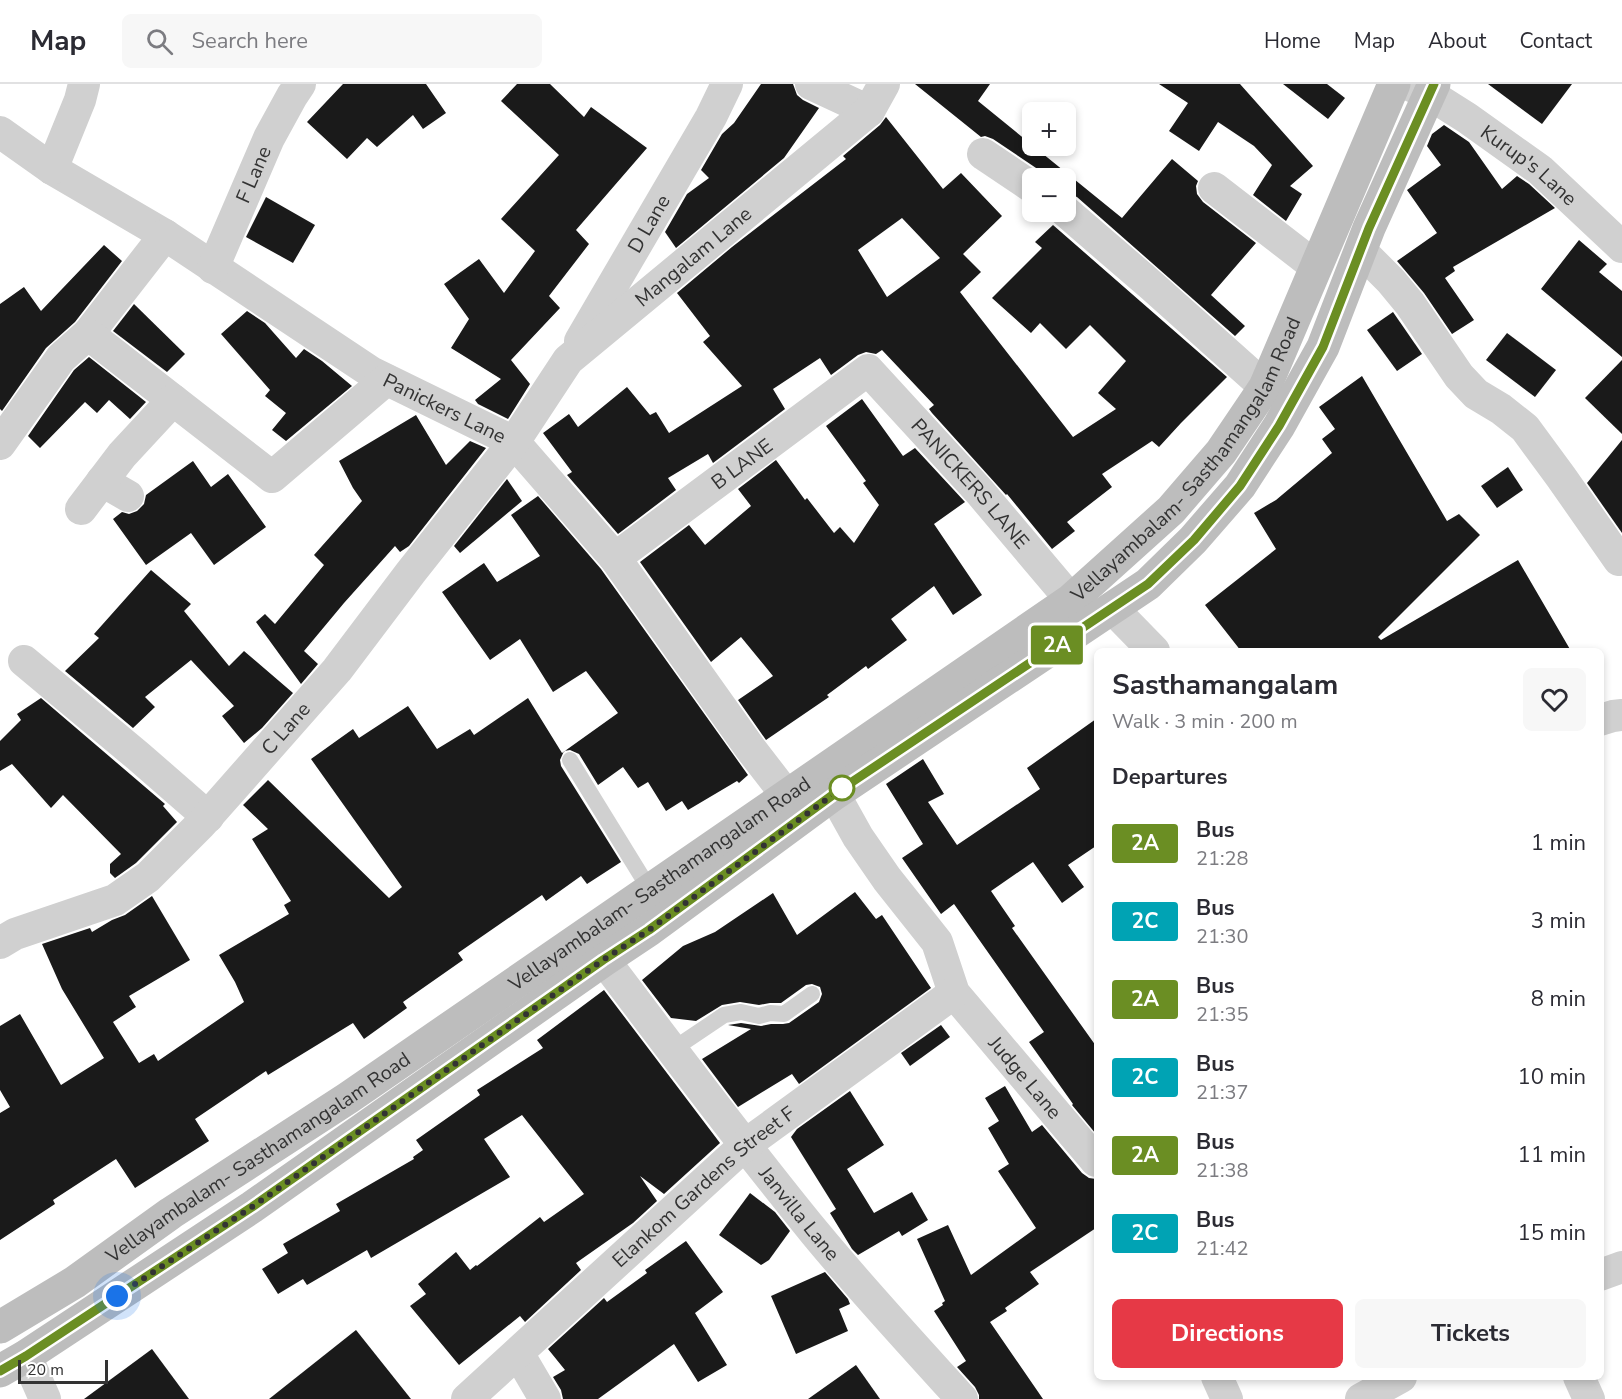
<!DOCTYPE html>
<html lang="en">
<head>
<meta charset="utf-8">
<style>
  body { margin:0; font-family:"Nunito Sans",sans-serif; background:#f7f7f7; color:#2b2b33; height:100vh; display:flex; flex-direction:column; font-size:22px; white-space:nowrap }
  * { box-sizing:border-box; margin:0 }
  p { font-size:20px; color:#7c7c81 }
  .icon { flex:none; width:33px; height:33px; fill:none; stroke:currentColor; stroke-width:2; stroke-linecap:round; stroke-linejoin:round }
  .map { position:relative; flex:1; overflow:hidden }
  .drawer { position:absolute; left:1094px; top:564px; width:510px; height:732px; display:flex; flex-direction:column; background:#fff; border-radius:9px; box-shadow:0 3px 9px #0003 }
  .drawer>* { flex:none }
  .badge { padding:0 12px; border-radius:4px; font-size:21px; line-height:39px }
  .controls { position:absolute; left:1022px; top:18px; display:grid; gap:12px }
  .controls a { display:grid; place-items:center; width:54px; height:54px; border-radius:9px; background:#fff; box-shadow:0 3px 9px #0003; font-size:30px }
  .scale { position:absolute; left:18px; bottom:15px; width:90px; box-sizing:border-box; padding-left:6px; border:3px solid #333; border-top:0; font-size:16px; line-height:21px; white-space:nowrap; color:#333; -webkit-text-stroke:4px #fff; paint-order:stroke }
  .you { position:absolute; width:30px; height:30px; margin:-15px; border:4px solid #fff; border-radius:50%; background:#1a73e8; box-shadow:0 0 0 9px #1a73e833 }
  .map>.badge { position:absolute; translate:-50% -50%; box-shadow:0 0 0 3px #fff }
  h2 { padding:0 18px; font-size:22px; line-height:54px }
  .round { display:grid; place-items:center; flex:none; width:63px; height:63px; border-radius:9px; background:#f7f7f7 }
  .head { display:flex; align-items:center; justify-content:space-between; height:102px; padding:0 18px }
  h1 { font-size:28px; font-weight:700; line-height:45px }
  .button { display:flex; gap:12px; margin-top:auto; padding:12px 18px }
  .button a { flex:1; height:69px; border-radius:9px; background:#e63946; color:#fff; font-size:24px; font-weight:700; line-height:69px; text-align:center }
  .button a+a { background:#f7f7f7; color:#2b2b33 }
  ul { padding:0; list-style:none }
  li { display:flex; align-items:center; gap:18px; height:78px; padding:0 18px }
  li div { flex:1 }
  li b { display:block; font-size:22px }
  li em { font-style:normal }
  li .badge { min-width:66px; font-weight:700; text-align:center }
  header { display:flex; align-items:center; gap:36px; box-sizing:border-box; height:84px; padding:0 30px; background:#fff; border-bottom:2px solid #e1e1e2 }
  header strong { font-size:28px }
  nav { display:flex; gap:33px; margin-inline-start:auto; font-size:21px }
  .search { width:420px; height:54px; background:#f7f7f7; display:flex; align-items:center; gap:15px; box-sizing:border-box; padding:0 21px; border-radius:9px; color:#7c7c81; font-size:22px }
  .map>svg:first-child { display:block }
  .building { fill:#1a1a1a; fill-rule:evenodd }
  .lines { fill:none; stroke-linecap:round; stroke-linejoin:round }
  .service { stroke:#d0d0d0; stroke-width:16 }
  .minor { stroke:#d0d0d0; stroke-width:32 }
  .secondary { stroke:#bdbdbd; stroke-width:33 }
  .line-casing { stroke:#fff; stroke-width:14 }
  .line { stroke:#6b8e23; stroke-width:9 }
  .walk { stroke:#333; stroke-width:6; stroke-dasharray:0 10.8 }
  .stop-dot { fill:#fff; stroke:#6b8e23; stroke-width:3 }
  .labels { text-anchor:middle; stroke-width:6; stroke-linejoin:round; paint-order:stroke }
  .street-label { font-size:20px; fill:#333; stroke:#fff }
</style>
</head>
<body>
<header>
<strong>Map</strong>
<div class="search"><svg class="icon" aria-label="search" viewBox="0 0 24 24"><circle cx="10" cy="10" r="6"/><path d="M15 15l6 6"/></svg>Search here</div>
<nav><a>Home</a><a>Map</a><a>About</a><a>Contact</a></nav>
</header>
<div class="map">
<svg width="1622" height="1315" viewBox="0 0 1622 1315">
  <rect width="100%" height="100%" fill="#fff"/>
  <!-- building -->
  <g class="building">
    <polygon points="343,0 426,0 446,29 423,45 413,31 377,63 367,54 347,75 307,38"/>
    <polygon points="517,0 550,0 584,33 591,23 647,64 576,146 589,160 549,212 560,224 511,276 530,300 508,335 478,320 475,316 501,295 451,264 469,235 444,200 479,175 504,209 535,167 501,135 559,71 501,17"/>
    <polygon points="761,0 793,0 797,11 803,16 819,24 784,74 676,164 665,148 687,110 709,94 701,86 722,50 734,39"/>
    <polygon points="915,0 990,0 978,17 1122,134 1172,75 1198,97 1196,102 1197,110 1203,118 1256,159 1211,211 1245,242 1235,252 1077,113 1069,110 1065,109 1065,94 1048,94 1042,88 993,55 985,52 981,53"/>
    <polygon points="1159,0 1240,0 1313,82 1290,102 1302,110 1286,137 1253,111 1272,81 1254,62 1218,38 1199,67 1169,47 1188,19"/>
    <polygon points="1283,0 1327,0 1345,14 1328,35"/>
    <polygon points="1488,0 1572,0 1542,40"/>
    <path d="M886,33L943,105L961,89L1002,132L963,170L981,188L960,208L1073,353L1116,325L1098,309L1126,277L1090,241L1066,265L1040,239L1031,249L992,214L1042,164L1035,158L1053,141L1227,293L1181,339L1159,363L1152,357L1102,390L1112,403L1067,438L1075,447L1052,465L1007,410L1006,411L932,329L929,325L934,321L882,266L876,270L866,268L858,271L831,291L820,274L773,305L785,325L713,379L708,370L668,394L676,406L618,450L567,391L572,388L543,349L569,330L578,343L627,303L650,331L656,328L669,349L742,302L703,258L710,252L677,209L732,163L846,75L843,72L880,41ZM902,134L940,174L887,213L858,166Z"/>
    <polygon points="1444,41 1469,58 1502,105 1517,92 1529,100 1555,124 1453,183 1455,187 1445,194 1474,236 1452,250 1424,209 1397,177 1437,149 1407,106 1441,81 1427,62 1432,50"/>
    <polygon points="266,113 315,141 293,179 246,153"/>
    <polygon points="1579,156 1607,180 1599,188 1622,207 1622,273 1541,205"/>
    <polygon points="104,161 122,177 75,238 46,264 2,327 0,325 0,220 24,203 41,227"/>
    <polygon points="134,220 185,270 167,288 113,247"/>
    <polygon points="247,227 265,239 296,274 304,265 322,277 352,302 286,357 272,346 286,329 265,312 270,306 221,250"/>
    <polygon points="1393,228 1422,270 1397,287 1367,246"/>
    <polygon points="1507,249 1556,286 1535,313 1486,276"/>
    <polygon points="89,273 146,318 130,335 109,316 97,329 85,318 40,364 28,352 74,286"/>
    <polygon points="1622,276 1622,350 1585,314"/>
    <polygon points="1362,292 1447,437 1459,430 1480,451 1378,553 1381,556 1518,476 1571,567 1241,567 1205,521 1276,465 1254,429 1276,416 1332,369 1322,355 1335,345 1319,323"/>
    <polygon points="862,315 903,372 915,364 965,418 934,440 982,511 953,531 934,502 891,535 907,556 868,585 866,582 827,611 829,613 766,656 738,616 773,592 741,553 711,578 640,478 689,441 705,461 751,422 738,405 776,376 805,416 807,414 834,449 840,443 854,459 879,421 863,399 866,397 826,342"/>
    <polygon points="416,331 446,381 470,357 486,364 409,462 400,468 395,462 344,519 304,567 318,580 301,600 256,538 265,530 275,540 324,481 314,471 362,417 353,404 339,377"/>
    <polygon points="1622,356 1622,449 1587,399"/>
    <polygon points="193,377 211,403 228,390 266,443 214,481 191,449 146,481 113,435 122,428 129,430 137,427 144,420 146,411"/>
    <polygon points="1508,383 1523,406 1497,424 1481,402"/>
    <polygon points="507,395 522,417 460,469 454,462"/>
    <polygon points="538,412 601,485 748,691 739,699 737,697 688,726 682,717 666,727 648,698 638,704 623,683 598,701 579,670 570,666 564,667 560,676 561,682 621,778 587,800 581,792 546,817 542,811 458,869 463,876 403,918 407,924 364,955 353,939 268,991 266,987 195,1035 209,1057 135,1104 116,1075 53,1116 55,1120 0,1156 0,1029 10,1023 0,1006 0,942 20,930 61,1001 104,974 62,905 42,860 90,844 92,848 112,836 125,831 152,812 190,876 129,912 136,923 113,938 139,979 154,970 158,977 244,918 235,898 219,871 289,830 284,821 291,817 252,755 268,745 243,721 268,696 389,814 402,803 311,675 353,645 359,654 408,622 437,665 470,645 474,651 528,614 562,669 618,629 586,587 553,608 520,555 490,576 442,508 484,479 497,498 540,472 511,431"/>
    <polygon points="151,486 191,520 184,527 229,582 244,567 293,609 262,644 244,659 222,632 234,622 191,576 145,613 155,623 133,644 65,587 99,554 94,550"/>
    <polygon points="41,614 165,720 163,722 177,738 136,779 115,794 110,789 110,780 121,770 63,711 51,724 12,680 0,687 0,657 21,636 17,630"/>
    <polygon points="1096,635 1096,762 1068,781 1084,803 1062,819 1033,778 991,807 1015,842 1012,844 1096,962 1096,1050 1072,1021 1073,1020 1029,958 1044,948 954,820 941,830 902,774 923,760 886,700 923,675 944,710 928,718 957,761 1040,705 1027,684"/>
    <polygon points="855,808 876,835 882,831 931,904 799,1000 792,990 738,1023 702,975 751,945 728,941 741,939 761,942 771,940 783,940 789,939 819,918 822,910 820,903 812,900 806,901 781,919 770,919 759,921 740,918 722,921 696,937 671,934 642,896 683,862 715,848 773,809 797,851"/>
    <polygon points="604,906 720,1059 664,1110 640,1092 657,1117 633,1139 576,1179 581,1186 525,1238 520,1232 459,1281 410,1222 426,1210 418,1200 456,1168 470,1186 476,1181 477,1182 540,1133 544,1138 584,1110 522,1031 484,1055 510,1093 371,1174 367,1166 307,1201 303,1195 278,1210 262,1185 288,1169 283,1160 340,1127 336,1120 414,1075 413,1073 423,1066 416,1056 480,1011 477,1006 543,964 537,956"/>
    <polygon points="941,941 950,953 910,982 901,969"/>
    <polygon points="1005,1002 1032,1048 1042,1041 1082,1089 1089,1094 1096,1095 1096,1144 1030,1188 1039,1200 1005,1224 1007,1227 990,1238 1043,1315 979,1315 979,1311 975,1303 957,1283 966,1277 934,1227 943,1221 942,1219 945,1217 917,1155 948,1141 971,1191 1036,1144 998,1087 1009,1080 988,1044 999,1037 985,1014"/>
    <polygon points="850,1007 884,1061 847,1085 874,1129 912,1108 928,1136 902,1152 899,1147 858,1171 852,1165 830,1129 836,1125 791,1053 797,1045"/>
    <polygon points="750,1109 775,1128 790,1147 769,1176 761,1181 719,1151"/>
    <polygon points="686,1157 723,1208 695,1229 727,1281 698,1298 674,1260 598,1315 563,1315 561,1306 553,1293 565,1286 548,1265 604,1214 607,1218 647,1189 645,1186"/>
    <polygon points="825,1188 848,1215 850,1220 839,1225 848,1247 796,1270 771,1212"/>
    <polygon points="356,1246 411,1315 269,1315"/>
    <polygon points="152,1265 189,1315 84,1315"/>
    <polygon points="856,1281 880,1315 808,1315"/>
  </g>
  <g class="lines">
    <!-- service -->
    <g class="service">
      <polyline points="570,676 650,806"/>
      <polyline points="672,966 724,931 741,928 759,932 770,929 784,930 812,910"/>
    </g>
    <!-- minor -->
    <g class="minor">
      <polyline points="811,0 869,27"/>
      <path id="s1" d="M1407,0L1429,10L1467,34L1540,86L1622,163"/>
      <path id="s2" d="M0,48L52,85L165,151L371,288L514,358L615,474L750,664L787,712"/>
      <polyline points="983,70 1032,103"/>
      <polyline points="52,85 80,16 84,0"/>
      <polyline points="1214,104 1315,182"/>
      <polyline points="1065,127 1152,202 1265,303"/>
      <polyline points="1361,167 1391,197 1410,220 1459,292 1476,310 1501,325 1525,344 1561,393 1619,476"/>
      <path id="s3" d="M213,184L269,54L292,12L300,0"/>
      <polyline points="88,250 165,151"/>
      <path id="s4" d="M580,257L711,33L727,0"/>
      <polyline points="0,360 61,274 88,250 272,393 386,296"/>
      <polyline points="102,397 128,412"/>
      <polyline points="81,425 122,371 173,316"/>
      <path id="s5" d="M615,474L868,286L979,407L1071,516"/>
      <polyline points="1112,524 1154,567"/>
      <polyline points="24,577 138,672 208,733"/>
      <polyline points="1600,636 1613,632 1622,631"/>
      <path id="s6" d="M834,710L858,753L887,795L937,858L954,909L1096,1077"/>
      <path id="s7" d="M0,859L15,850L115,816L148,793L201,740L337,586L411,488L514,358L568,276L869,27L884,0"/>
      <path id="s8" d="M604,876C673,967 742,1060 815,1149C862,1206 912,1260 962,1315"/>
      <polyline points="1600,1191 1622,1183"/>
      <polyline points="518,1269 545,1315"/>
      <polyline points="26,1272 45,1315"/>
      <polyline points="1217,1293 1227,1315"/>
      <polyline points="1579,1293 1589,1315"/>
      <path id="s9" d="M467,1315L745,1061L954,909"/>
      <polyline points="1361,1315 1401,1293"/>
    </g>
    <!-- secondary -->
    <g class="secondary">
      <path id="s10" d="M0,1243L75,1198L171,1129L348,1014L1071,516L1171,426L1221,368L1265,303L1394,0"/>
      <polyline points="0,1287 26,1272 252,1123 604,876 649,846 834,710 1148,500 1193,456 1240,402 1279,342 1323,263 1369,144 1434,0"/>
    </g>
  </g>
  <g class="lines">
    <!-- line casing -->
    <g class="line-casing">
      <polyline id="line" points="0,1287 26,1272 252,1123 603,876 649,846 834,710 1148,500 1194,456 1240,402 1279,342 1323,263 1369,144 1434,0"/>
    </g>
    <!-- line -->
    <use href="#line" class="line"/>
    <!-- walk -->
    <polyline class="walk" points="117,1212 252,1123 603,876 649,846 842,704"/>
  </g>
  <!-- markers -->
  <circle class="stop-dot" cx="842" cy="704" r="12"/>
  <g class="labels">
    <!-- street labels -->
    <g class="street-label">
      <text dy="7" stroke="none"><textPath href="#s1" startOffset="147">Kurup's Lane</textPath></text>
      <text dy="7" stroke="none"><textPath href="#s3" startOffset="102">F Lane</textPath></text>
      <text dy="7" stroke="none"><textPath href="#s4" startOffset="136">D Lane</textPath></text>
      <text dy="7" stroke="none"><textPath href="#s7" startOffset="993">Mangalam Lane</textPath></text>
      <text dy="7" stroke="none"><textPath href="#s2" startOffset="524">Panickers Lane</textPath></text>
      <text dy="7" stroke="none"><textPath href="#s10" startOffset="1479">Vellayambalam- Sasthamangalam Road</textPath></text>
      <text dy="7" stroke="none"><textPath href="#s5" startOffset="158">B LANE</textPath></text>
      <text dy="7" stroke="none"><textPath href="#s5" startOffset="468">PANICKERS LANE</textPath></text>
      <text dy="7" stroke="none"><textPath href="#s7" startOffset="366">C Lane</textPath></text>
      <text dy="7" stroke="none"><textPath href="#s10" startOffset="795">Vellayambalam- Sasthamangalam Road</textPath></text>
      <text dy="7" stroke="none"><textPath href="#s6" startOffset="345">Judge Lane</textPath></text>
      <text dy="7" stroke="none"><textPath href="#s10" startOffset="309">Vellayambalam- Sasthamangalam Road</textPath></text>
      <text dy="7" stroke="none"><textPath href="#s9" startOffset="318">Elankom Gardens Street F</textPath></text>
      <text dy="7" stroke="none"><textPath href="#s8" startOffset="320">Janvilla Lane</textPath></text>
    </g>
  </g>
</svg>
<div class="controls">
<a>+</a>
<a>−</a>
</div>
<div class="scale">20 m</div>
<div class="you" style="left:117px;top:1212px"></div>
<b class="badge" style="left:1057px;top:561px;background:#6b8e23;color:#fff">2A</b>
<section class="drawer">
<div class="head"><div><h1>Sasthamangalam</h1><p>Walk · 3 min · 200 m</p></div><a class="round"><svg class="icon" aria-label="heart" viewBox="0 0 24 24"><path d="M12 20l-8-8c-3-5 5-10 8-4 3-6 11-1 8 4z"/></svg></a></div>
<h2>Departures</h2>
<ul>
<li><span class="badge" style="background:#6b8e23;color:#fff">2A</span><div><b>Bus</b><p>21:28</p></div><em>1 min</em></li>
<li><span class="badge" style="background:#00a3b4;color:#fff">2C</span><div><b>Bus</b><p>21:30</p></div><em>3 min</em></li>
<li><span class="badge" style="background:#6b8e23;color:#fff">2A</span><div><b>Bus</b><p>21:35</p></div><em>8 min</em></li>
<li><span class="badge" style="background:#00a3b4;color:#fff">2C</span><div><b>Bus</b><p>21:37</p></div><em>10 min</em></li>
<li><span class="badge" style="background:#6b8e23;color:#fff">2A</span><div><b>Bus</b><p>21:38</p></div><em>11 min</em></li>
<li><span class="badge" style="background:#00a3b4;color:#fff">2C</span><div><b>Bus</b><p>21:42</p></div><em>15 min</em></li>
</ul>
<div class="button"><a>Directions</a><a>Tickets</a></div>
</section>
</div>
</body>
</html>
